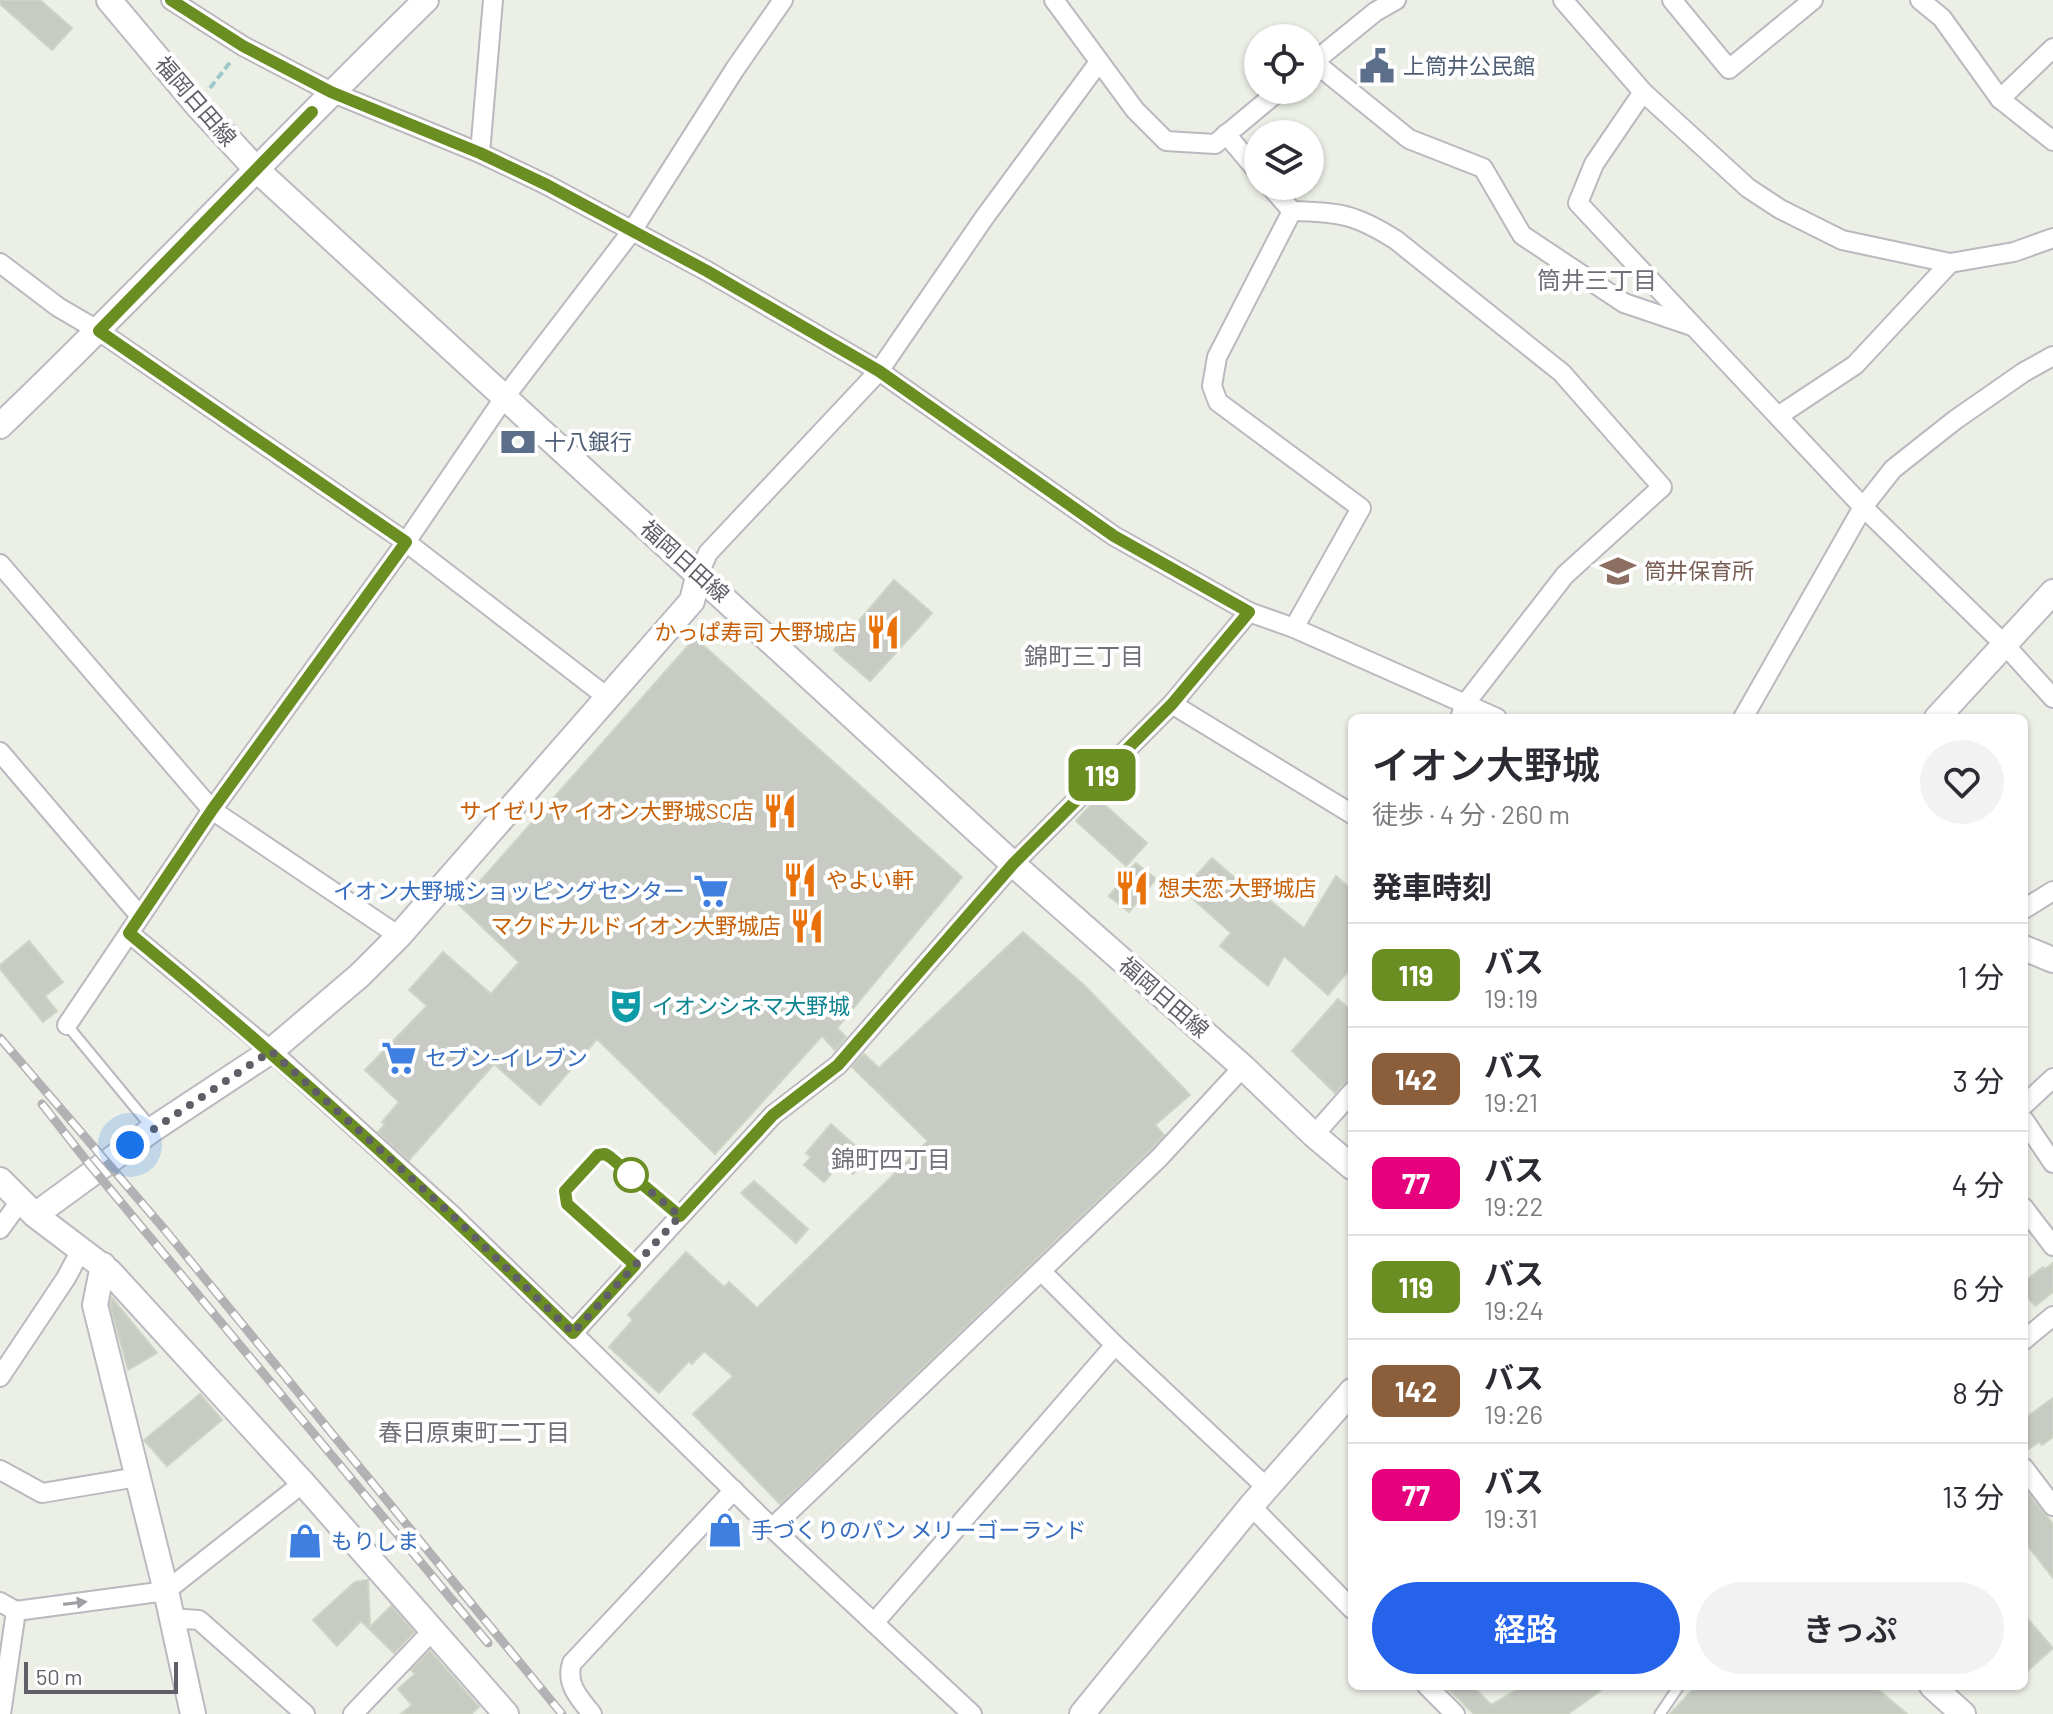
<!DOCTYPE html>
<html lang="ja">
<head>
<meta charset="utf-8">
<style>
  body { margin:0; font-family:Barlow,"Noto Sans JP",sans-serif; background:#f2f2f3; color:#2b2b33; height:100vh; display:flex; flex-direction:column; font-size:30px; white-space:nowrap }
  * { box-sizing:border-box; margin:0 }
  p { font-size:26px; color:#7c7c81 }
  .icon { flex:none; width:44px; height:44px; fill:none; stroke:currentColor; stroke-width:2; stroke-linecap:round; stroke-linejoin:round }
  .map { position:relative; flex:1; overflow:hidden }
  .sheet { position:absolute; left:1348px; top:714px; width:680px; height:976px; display:flex; flex-direction:column; background:#fff; border-radius:12px; box-shadow:0 2px 6px #0004 }
  .sheet>* { flex:none }
  .badge { padding:0 16px; border-radius:12px; font-size:28px; line-height:52px }
  .controls { position:absolute; left:1244px; top:24px; display:grid; gap:16px }
  .controls a { display:grid; place-items:center; width:80px; height:80px; border-radius:50%; background:#fff; box-shadow:0 2px 6px #0004; font-size:40px }
  .scale { position:absolute; left:24px; bottom:20px; width:154px; box-sizing:border-box; padding-left:8px; border:4px solid #605e66; border-top:0; font-size:22px; line-height:28px; white-space:nowrap; color:#605e66; -webkit-text-stroke:6px #fff; paint-order:stroke }
  .you { position:absolute; width:40px; height:40px; margin:-20px; border:6px solid #fff; border-radius:50%; background:#1a73e8; box-shadow:0 0 0 12px #1a73e833 }
  .map>.badge { position:absolute; translate:-50% -50%; box-shadow:0 0 0 4px #fff }
  h2 { padding:0 24px; font-size:30px; line-height:72px }
  .round { display:grid; place-items:center; flex:none; width:84px; height:84px; border-radius:42px; background:#f2f2f3 }
  .headline { display:flex; align-items:center; justify-content:space-between; height:136px; padding:0 24px }
  h1 { font-size:38px; font-weight:600; line-height:60px }
  .button { display:flex; gap:16px; margin-top:auto; padding:16px 24px }
  .button a { flex:1; height:92px; border-radius:48px; background:#2563eb; color:#fff; font-size:32px; font-weight:600; line-height:92px; text-align:center }
  .button a+a { background:#f2f2f3; color:#2b2b33 }
  ul { padding:0; list-style:none }
  li { display:flex; align-items:center; gap:24px; height:104px; padding:0 24px; border-top:2px solid #e1e1e2 }
  li div { flex:1 }
  li b { display:block; font-size:30px }
  li em { font-style:normal }
  li .badge { min-width:88px; font-weight:700; text-align:center }
  .map>svg:first-child { display:block }
  .building { fill:#c7cbc3; stroke:#cdd4c5; stroke-width:2 }
  .lines { fill:none; stroke-linecap:round; stroke-linejoin:round }
  .lane-casing { stroke:#bbb8bf; stroke-width:13 }
  .street-casing { stroke:#bbb8bf; stroke-width:22 }
  .secondary-casing { stroke:#bcbac1; stroke-width:28 }
  .path { stroke:#9fc8c9; stroke-width:4; stroke-dasharray:8 4; stroke-linecap:butt }
  .lane { stroke:#fff; stroke-width:9 }
  .street { stroke:#fff; stroke-width:18 }
  .secondary { stroke:#fff; stroke-width:24 }
  .rail-casing { stroke:#b2b2b4; stroke-width:9 }
  .rail { stroke:#fff; stroke-width:6; stroke-dasharray:18; stroke-linecap:butt }
  .oneway { fill:#a09ea3 }
  .line-casing { stroke:#fff; stroke-width:18 }
  .line { stroke:#6b8e23; stroke-width:12 }
  .walk { stroke:#605e66; stroke-width:8; stroke-dasharray:0 14.4 }
  .stop-dot { fill:#fff; stroke:#6b8e23; stroke-width:4 }
  .labels { text-anchor:middle; stroke-width:8; stroke-linejoin:round; paint-order:stroke }
  .service-label { font-size:22px; fill:#4e5e75; stroke:#fff; text-anchor:start }
  .street-label { font-size:22px; fill:#605e66; stroke:#fff }
  .education-label { font-size:22px; fill:#785e54; stroke:#fff; text-anchor:start }
  .food-label { font-size:22px; fill:#c56008; stroke:#fff; text-anchor:end }
  .shop-label { font-size:22px; fill:#366cbe; stroke:#fff; text-anchor:start }
  .culture-label { font-size:22px; fill:#0d838f; stroke:#fff; text-anchor:start }
  .neighbourhood-label { font-size:24px; fill:#716f78; stroke:#fff }
</style>
</head>
<body>
<div class="map">
<svg width="2053" height="1714" viewBox="0 0 2053 1714">
  <rect width="100%" height="100%" fill="#ebefe6"/>
  <!-- building -->
  <g class="building">
    <polygon points="0,0 40,0 72,28 52,50 0,4"/>
    <polygon points="894,580 932,613 870,681 834,650"/>
    <polygon points="695,638 962,877 837,1028 846,1037 835,1050 822,1036 715,1154 597,1039 540,1105 494,1064 409,1160 378,1132 385,1124 382,1122 399,1102 365,1070 427,1006 409,990 443,952 491,994 519,962 459,905"/>
    <polygon points="1097,798 1147,843 1126,866 1076,821"/>
    <polygon points="1212,858 1259,899 1263,895 1304,928 1336,876 1352,890 1352,967 1328,995 1284,956 1268,986 1220,946 1231,933 1183,890"/>
    <polygon points="1136,863 1156,879 1129,912 1109,896"/>
    <polygon points="1023,932 1084,985 1190,1095 1155,1125 1164,1135 1150,1150 780,1504 693,1414 733,1376 704,1351 692,1364 689,1361 659,1393 609,1347 633,1320 628,1315 686,1252 724,1287 729,1282 757,1308 928,1141 852,1067 864,1054 879,1068"/>
    <polygon points="29,941 63,982 45,996 57,1011 43,1022 0,969 0,965"/>
    <polygon points="1338,999 1352,1011 1352,1080 1344,1084 1335,1093 1292,1051"/>
    <polygon points="831,1124 868,1157 853,1174 840,1163 824,1182 804,1165 811,1157 806,1153"/>
    <polygon points="754,1181 808,1229 796,1243 741,1193"/>
    <polygon points="2053,1263 2053,1292 2035,1306 2024,1293 2024,1282 2043,1267 2045,1269"/>
    <polygon points="112,1298 157,1353 128,1370 110,1305"/>
    <polygon points="200,1394 222,1420 167,1466 144,1440"/>
    <polygon points="2053,1398 2053,1437 2042,1445 2039,1442 2024,1452 2024,1419"/>
    <polygon points="2024,1488 2053,1524 2053,1578 2024,1541"/>
    <polygon points="368,1580 370,1627 391,1606 414,1632 394,1653 361,1621 337,1646 313,1620 355,1582"/>
    <polygon points="2024,1615 2053,1648 2024,1674"/>
    <polygon points="430,1651 479,1707 471,1714 401,1714 412,1705 398,1689 415,1674 411,1670"/>
    <polygon points="1445,1686 1473,1686 1491,1705 1523,1686 1607,1686 1568,1714 1474,1714"/>
    <polygon points="1696,1686 1874,1686 1907,1714 1670,1714"/>
  </g>
  <g class="lines">
    <!-- lane casing -->
    <g class="lane-casing">
      <g id="lane">
        <polyline points="67,1025 152,1128"/>
        <polyline points="635,1265 567,1204 565,1191 598,1155 605,1154 680,1216"/>
        <polyline points="1660,1714 1679,1686"/>
      </g>
    </g>
    <!-- street casing -->
    <g class="street-casing">
      <g id="street">
        <polyline points="171,0 243,46 331,92 480,153 547,185 707,271 879,371 1114,536 1249,612 1294,628 1497,718"/>
        <polyline points="1054,0 1135,110 1166,141 1215,144 1280,90"/>
        <polyline points="1563,0 1643,92 1748,188 1780,209 1842,240 1950,263 2014,252 2053,238"/>
        <polyline points="1672,0 1729,69 1813,0"/>
        <polyline points="1920,0 1942,18 2000,99 2053,141"/>
        <polyline points="1314,62 1409,139 1483,168 1522,235 1624,303 1692,326"/>
        <polyline points="1310,65 1375,12 1396,0"/>
        <polyline points="1643,92 1594,164 1578,203 1863,507 2005,645 2053,698"/>
        <polyline points="2000,99 2053,48"/>
        <polyline points="1226,134 1258,172"/>
        <polyline points="480,153 493,0"/>
        <path d="M1270,186L1292,211C1339,212 1355,214 1396,240L1562,373L1662,487L1565,575L1465,704L1460,718"/>
        <polyline points="1292,211 1217,357 1212,386 1218,402 1361,508 1294,628"/>
        <polyline points="0,263 58,307 99,331 406,542 607,697"/>
        <polyline points="1778,416 1855,365 1950,263"/>
        <polyline points="0,564 212,810 399,936"/>
        <polyline points="699,573 708,553 879,371 984,218 1099,62"/>
        <polyline points="1172,704 1352,814"/>
        <polyline points="1743,718 1863,507 1893,469 1955,420 2024,372 2053,356"/>
        <polyline points="0,752 140,916"/>
        <polyline points="2024,909 2053,891"/>
        <polyline points="129,933 271,1051 453,1216 772,1528 972,1714"/>
        <polyline points="67,1025 212,810 406,542 504,398 632,231 735,69 783,0"/>
        <polyline points="2024,1105 2053,1078"/>
        <polyline points="2024,1120 2053,1163"/>
        <polyline points="1314,1135 1352,1092"/>
        <polyline points="2024,1208 2053,1246"/>
        <polyline points="0,1229 21,1200"/>
        <polyline points="1041,1271 1115,1345 1267,1488"/>
        <polyline points="573,1333 773,1115 838,1065 1013,864 1172,704 1249,612"/>
        <polyline points="2024,1340 2053,1316"/>
        <polyline points="0,1377 66,1278 81,1250"/>
        <polyline points="2024,1468 2053,1506"/>
        <polyline points="0,1470 42,1493 137,1477"/>
        <polyline points="1251,1506 1352,1609"/>
        <polyline points="772,1528 1159,1158 1243,1067"/>
        <polyline points="0,1602 16,1611 166,1591 303,1483"/>
        <polyline points="170,1618 199,1620 305,1714"/>
        <polyline points="874,1623 1115,1345"/>
        <polyline points="1427,1686 1455,1714"/>
        <polyline points="1,1714 16,1611"/>
        <polyline points="353,1714 434,1629"/>
        <path d="M592,1714C580,1699 565,1684 572,1663L734,1490"/>
      </g>
    </g>
    <!-- secondary casing -->
    <g class="secondary-casing">
      <g id="secondary">
        <polyline points="109,0 197,105 257,170 1013,864 1243,1067 1314,1135 1352,1167"/>
        <path d="M0,426C145,287 282,140 426,0"/>
        <polyline points="1937,718 2053,592"/>
        <polyline points="2024,948 2053,960"/>
        <polyline points="0,1180 35,1215 110,1272 303,1483 506,1714"/>
        <polyline points="35,1215 153,1129 271,1051 360,975 399,936 692,601 699,573"/>
        <polyline points="103,1265 95,1305 166,1591 193,1714"/>
        <polyline points="1932,1686 1963,1714"/>
        <polyline points="1082,1714 1251,1506 1352,1391"/>
      </g>
    </g>
    <!-- path -->
    <polyline class="path" points="210,88 232,60"/>
    <!-- lane -->
    <use href="#lane" class="lane"/>
    <!-- street -->
    <use href="#street" class="street"/>
    <!-- secondary -->
    <use href="#secondary" class="secondary"/>
    <!-- rail casing -->
    <g class="rail-casing">
      <g id="rail">
        <polyline points="0,1038 165,1230 562,1714"/>
        <polyline points="42,1104 89,1164 488,1643"/>
      </g>
    </g>
    <!-- rail -->
    <use href="#rail" class="rail"/>
  </g>
  <!-- one-way arrows -->
  <defs><path id="oneway-solid" d="M-6-.8H1V-3.2L6.5 0L1 3.2V.8H-6Z" transform="scale(2)"/></defs>
  <use class="oneway" href="#oneway-solid" transform="translate(75 1603) rotate(-7)"/>
  <g class="lines">
    <!-- line casing -->
    <g class="line-casing">
      <path id="line" d="M171,0L243,46L331,92L480,153L547,185L707,271L879,371L1114,536L1249,612L1172,704L1013,864L838,1065L773,1115L680,1216L610,1157L605,1154L598,1155L565,1191L567,1204L635,1265L573,1333C429,1192 283,1060 129,933L212,810L406,542L99,331L312,112"/>
    </g>
    <!-- line -->
    <use href="#line" class="line"/>
    <!-- walk -->
    <polyline class="walk" points="130,1145 271,1051 453,1216 573,1333 680,1216 631,1175"/>
  </g>
  <!-- icons -->
  <defs>
    <g id="civic-bare" transform="scale(2.76)"><path d="M-.6-6.5H3V-4.5H.6V-3L4-1V1h2V6H-6V1h2V-1L-.6-3ZM-1.2 2.5V6h2.4V2.5Z" fill="#5c6f8a" stroke="#fff" stroke-width="2.5" paint-order="stroke"/></g>
    <g id="bank-bare" transform="scale(2.76)"><path d="M-6-4H6V4H-6ZM0-2.3a2.3 2.3 0 1 0 0 4.6a2.3 2.3 0 1 0 0-4.6Z" fill="#5c6f8a" stroke="#fff" stroke-width="2.5" paint-order="stroke"/></g>
    <g id="school-bare" transform="scale(2.76)"><path d="M0-5L7-2L0 1L-7-2ZM-4 1L0 2.5L4 1V4Q0 6-4 4Z" fill="#8d6e63" stroke="#fff" stroke-width="2.5" paint-order="stroke"/></g>
    <g id="restaurant-bare" transform="scale(2.76)"><path d="M-5-6h1v4h1v-4h1v4h1v-4h1v5L-1.5 .5V6h-2V.5L-5-1ZM5-6V6H3V1.5H1.5Q1.5-4 5-6Z" fill="#e8710a" stroke="#fff" stroke-width="2.5" paint-order="stroke"/></g>
    <g id="supermarket-bare" transform="scale(2.76)"><path d="M-6-5.5h2.5l.6 2H6L4.5 2H-2.5L-4.4-4H-6ZM-1.5 3.2a1.3 1.3 0 1 0 .1 0ZM3 3.2a1.3 1.3 0 1 0 .1 0Z" fill="#3f7fe0" stroke="#fff" stroke-width="2.5" paint-order="stroke"/></g>
    <g id="theatre-bare" transform="scale(2.76)"><path d="M-5-5.5Q0-4 5-5.5V0Q5 5 0 6Q-5 5-5 0ZM-3.3-2.5H-1v1.5H-3.3ZM1-2.5H3.3v1.5H1ZM-2.8 1Q0 5.5 2.8 1Z" fill="#0f9aa8" stroke="#fff" stroke-width="2.5" paint-order="stroke"/></g>
    <g id="shop-bare" transform="scale(2.76)"><path d="M-5-2.5h2.3a2.7 3.5 0 0 1 5.4 0H5L5.5 6h-11ZM-1.5-2.5h3a1.5 2.3 0 0 0-3 0Z" fill="#3f7fe0" stroke="#fff" stroke-width="2.5" paint-order="stroke"/></g>
  </defs>
  <g fill-rule="evenodd">
    <use href="#civic-bare" x="1377" y="66"/>
    <use href="#bank-bare" x="518" y="442"/>
    <use href="#school-bare" x="1618" y="571"/>
    <use href="#restaurant-bare" x="883" y="632"/>
    <use href="#restaurant-bare" x="780" y="811"/>
    <use href="#restaurant-bare" x="800" y="880"/>
    <use href="#restaurant-bare" x="1132" y="888"/>
    <use href="#supermarket-bare" x="711" y="891"/>
    <use href="#restaurant-bare" x="807" y="926"/>
    <use href="#theatre-bare" x="626" y="1006"/>
    <use href="#supermarket-bare" x="399" y="1058"/>
    <use href="#shop-bare" x="725" y="1530"/>
    <use href="#shop-bare" x="305" y="1541"/>
  </g>
  <!-- markers -->
  <circle class="stop-dot" cx="631" cy="1175" r="16"/>
  <g class="labels">
    <!-- service labels -->
    <g class="service-label">
      <text x="1403" y="74">上筒井公民館</text>
      <text x="544" y="450">十八銀行</text>
    </g>
    <!-- street labels -->
    <g class="street-label">
      <text transform="translate(196 101) rotate(49)" y="8">福岡日田線</text>
      <text transform="translate(685 561) rotate(42)" y="8">福岡日田線</text>
      <text transform="translate(1164 997) rotate(41)" y="8">福岡日田線</text>
    </g>
    <!-- education labels -->
    <g class="education-label">
      <text x="1644" y="579">筒井保育所</text>
    </g>
    <!-- food labels -->
    <g class="food-label">
      <text x="857" y="640">かっぱ寿司 大野城店</text>
      <text x="754" y="819">サイゼリヤ イオン大野城SC店</text>
      <text x="826" y="888" text-anchor="start">やよい軒</text>
      <text x="1158" y="896" text-anchor="start">想夫恋 大野城店</text>
      <text x="781" y="934">マクドナルド イオン大野城店</text>
    </g>
    <!-- shop labels -->
    <g class="shop-label">
      <text x="685" y="899" text-anchor="end">イオン大野城ショッピングセンター</text>
      <text x="425" y="1066">セブン-イレブン</text>
      <text x="751" y="1538">手づくりのパン メリーゴーランド</text>
      <text x="331" y="1549">もりしま</text>
    </g>
    <!-- culture labels -->
    <g class="culture-label">
      <text x="652" y="1014">イオンシネマ大野城</text>
    </g>
    <!-- neighbourhood labels -->
    <g class="neighbourhood-label">
      <text x="1597" y="289">筒井三丁目</text>
      <text x="1084" y="665">錦町三丁目</text>
      <text x="891" y="1168">錦町四丁目</text>
      <text x="474" y="1441">春日原東町二丁目</text>
    </g>
  </g>
</svg>
<div class="controls">
<a><svg class="icon" aria-label="locate" viewBox="0 0 24 24"><circle cx="12" cy="12" r="6"/><path d="M12 2v4M12 18v4M2 12h4M18 12h4"/></svg></a>
<a><svg class="icon" aria-label="layers" viewBox="0 0 24 24"><path d="M12 4l9 5-9 5-9-5zM3 14l9 5 9-5"/></svg></a>
</div>
<div class="scale">50 m</div>
<div class="you" style="left:130px;top:1145px"></div>
<b class="badge" style="left:1102px;top:775px;background:#6b8e23;color:#fff">119</b>
<section class="sheet">
<div class="headline"><div><h1>イオン大野城</h1><p>徒歩 · 4 分 · 260 m</p></div><a class="round"><svg class="icon" aria-label="heart" viewBox="0 0 24 24"><path d="M12 20l-8-8c-3-5 5-10 8-4 3-6 11-1 8 4z"/></svg></a></div>
<h2>発車時刻</h2>
<ul>
<li><span class="badge" style="background:#6b8e23;color:#fff">119</span><div><b>バス</b><p>19:19</p></div><em>1 分</em></li>
<li><span class="badge" style="background:#8b5e3c;color:#fff">142</span><div><b>バス</b><p>19:21</p></div><em>3 分</em></li>
<li><span class="badge" style="background:#e6007e;color:#fff">77</span><div><b>バス</b><p>19:22</p></div><em>4 分</em></li>
<li><span class="badge" style="background:#6b8e23;color:#fff">119</span><div><b>バス</b><p>19:24</p></div><em>6 分</em></li>
<li><span class="badge" style="background:#8b5e3c;color:#fff">142</span><div><b>バス</b><p>19:26</p></div><em>8 分</em></li>
<li><span class="badge" style="background:#e6007e;color:#fff">77</span><div><b>バス</b><p>19:31</p></div><em>13 分</em></li>
</ul>
<div class="button"><a>経路</a><a>きっぷ</a></div>
</section>
</div>
</body>
</html>
